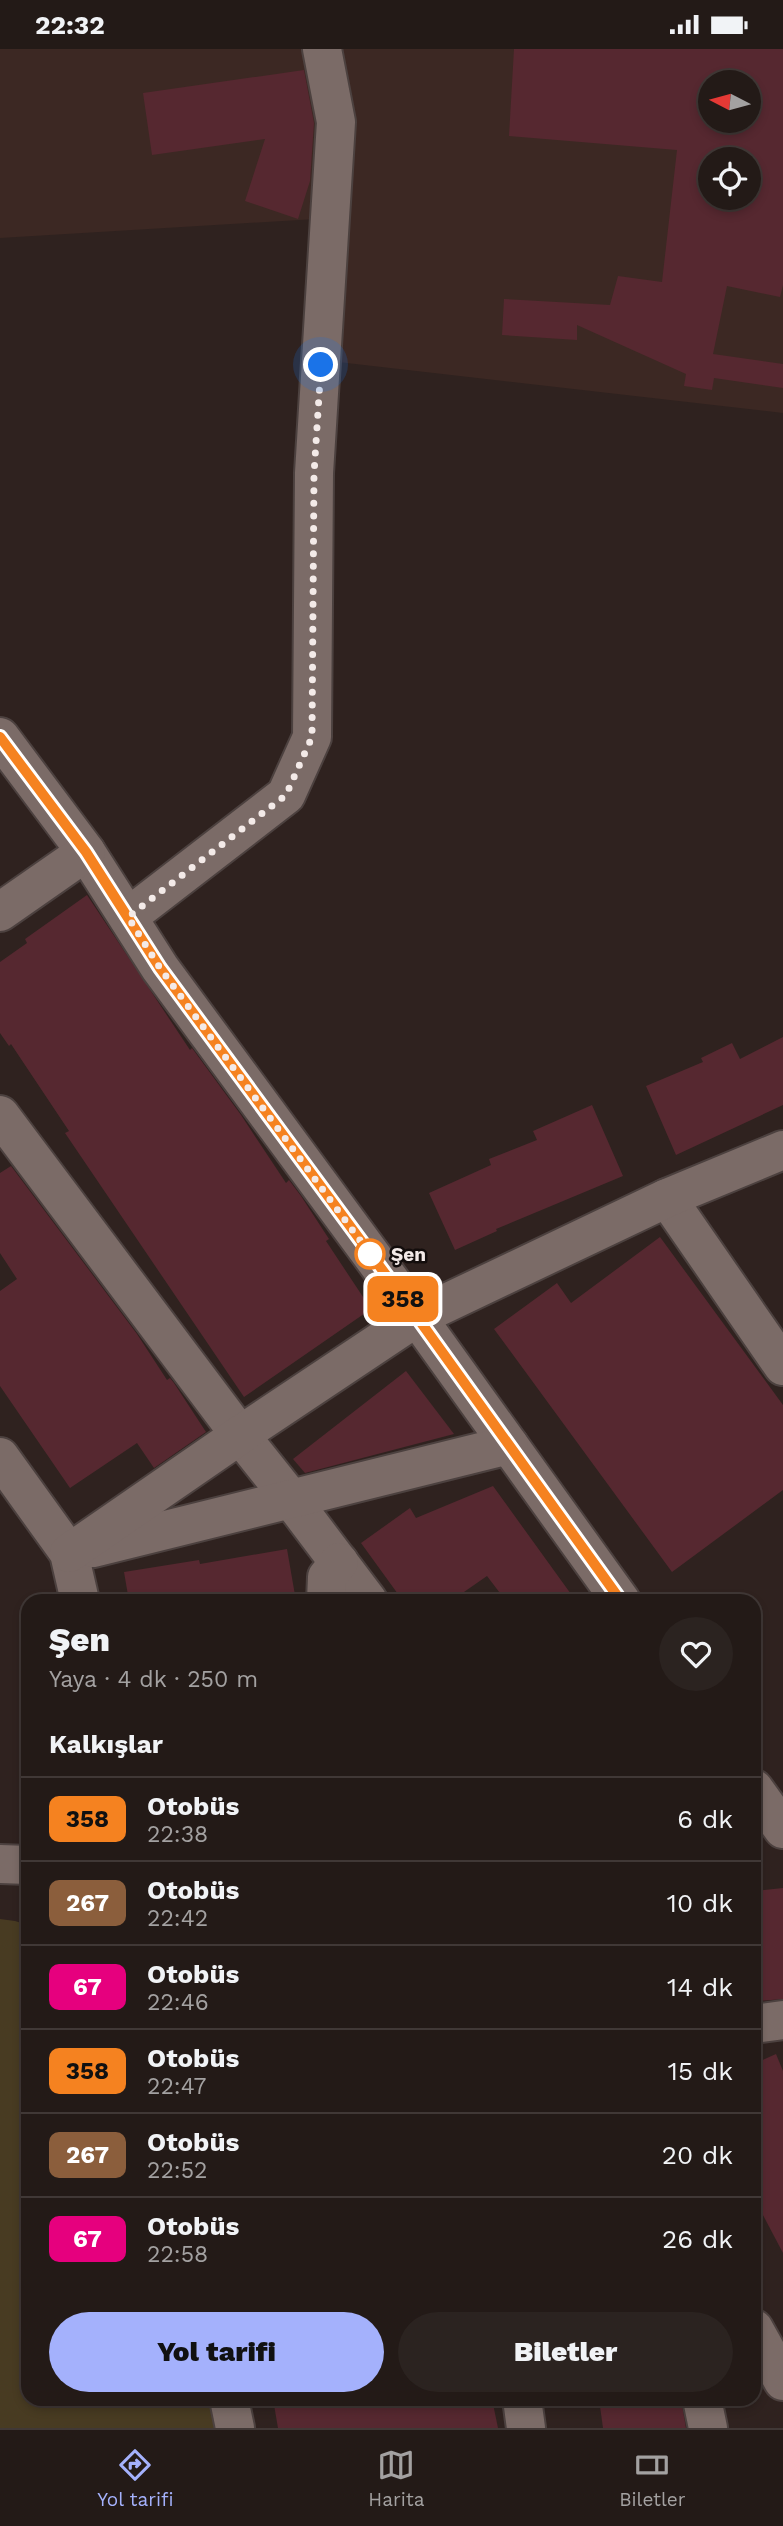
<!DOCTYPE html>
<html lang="tr">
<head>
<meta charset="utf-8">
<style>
  body { margin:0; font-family:"Work Sans",sans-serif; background:#2b2320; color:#f1f3f6; height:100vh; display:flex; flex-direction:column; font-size:26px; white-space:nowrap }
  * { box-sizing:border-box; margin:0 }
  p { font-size:23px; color:#a3a1a1 }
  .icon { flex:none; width:38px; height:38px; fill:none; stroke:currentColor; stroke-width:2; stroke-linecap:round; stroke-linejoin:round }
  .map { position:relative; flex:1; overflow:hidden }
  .sheet { position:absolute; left:21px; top:1545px; width:740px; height:812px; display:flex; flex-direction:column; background:#231a17; border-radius:21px; box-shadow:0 4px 10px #0003,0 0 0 2px #403836 }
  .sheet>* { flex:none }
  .badge { padding:0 14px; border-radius:10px; font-size:24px; line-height:46px }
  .needle { width:46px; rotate:276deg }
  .buttons { position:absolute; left:698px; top:21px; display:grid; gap:14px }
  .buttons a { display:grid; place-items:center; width:63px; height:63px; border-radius:50%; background:#231a17; box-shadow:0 4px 10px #0003,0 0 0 2px #403836; font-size:35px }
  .you { position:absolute; width:35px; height:35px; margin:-18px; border:5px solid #fff; border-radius:50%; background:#1a73e8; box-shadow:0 0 0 10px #1a73e833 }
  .map>.badge { position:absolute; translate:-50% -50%; box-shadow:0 0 0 4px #fff }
  h2 { padding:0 28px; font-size:26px; line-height:63px }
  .round { display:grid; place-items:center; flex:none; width:74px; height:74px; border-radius:37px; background:#2b2320 }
  .overview { display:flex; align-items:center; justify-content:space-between; height:119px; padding:0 28px }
  h1 { font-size:33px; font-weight:800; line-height:52px }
  .cta { display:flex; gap:14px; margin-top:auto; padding:14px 28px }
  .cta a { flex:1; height:80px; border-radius:42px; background:#a4b1fc; color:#111; font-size:28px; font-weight:800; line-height:80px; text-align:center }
  .cta a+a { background:#2b2320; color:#f1f3f6 }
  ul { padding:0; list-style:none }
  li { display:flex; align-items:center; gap:21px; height:84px; padding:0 28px; border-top:2px solid #403836 }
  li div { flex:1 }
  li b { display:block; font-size:26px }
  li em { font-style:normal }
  li .badge { min-width:77px; font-weight:700; text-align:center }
  .status { display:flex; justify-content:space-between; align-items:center; height:49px; padding:0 35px; background:#231a17; direction:ltr }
  .status svg { height:19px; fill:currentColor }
  .dock { display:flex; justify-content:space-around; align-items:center; height:98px; border-top:2px solid #403836; background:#231a17; font-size:19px; color:#a3a1a1 }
  .dock a { display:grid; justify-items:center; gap:4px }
  .dock .on { color:#a4b1fc }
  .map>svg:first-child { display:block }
  .built { fill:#3c2823; fill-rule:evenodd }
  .green { fill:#483b22 }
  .building { fill:#562830; fill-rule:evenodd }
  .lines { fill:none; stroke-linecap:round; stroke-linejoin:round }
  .minor-casing { stroke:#4c413f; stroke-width:42 }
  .minor { stroke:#7b6b67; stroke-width:38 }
  .line-casing { stroke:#fff; stroke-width:16 }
  .line { stroke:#f58220; stroke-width:10 }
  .walk { stroke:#f3eae8; stroke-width:7; stroke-dasharray:0 12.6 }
  .stop-dot { fill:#fff; stroke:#f58220; stroke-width:3.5 }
  .labels { text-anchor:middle; stroke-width:5; stroke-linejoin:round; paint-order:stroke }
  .stop-label { font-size:19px; font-weight:bold; fill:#f3eae8; stroke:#130d0c; text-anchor:start }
</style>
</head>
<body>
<div class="status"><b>22:32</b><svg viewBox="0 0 49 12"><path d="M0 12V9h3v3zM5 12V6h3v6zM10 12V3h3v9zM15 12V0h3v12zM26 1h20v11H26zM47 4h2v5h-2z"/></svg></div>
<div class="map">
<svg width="783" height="2379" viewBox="0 0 783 2379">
  <rect width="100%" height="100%" fill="#2f221f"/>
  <!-- built -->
  <path class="built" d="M0,0H783V364L338,313L316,170L0,189ZM710,33H749V72H710ZM710,110H749V149H710Z"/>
  <!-- green -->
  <polygon class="green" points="0,1870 15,1872 28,1876 28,2350 213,2350 219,2379 0,2379"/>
  <!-- building -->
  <g class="building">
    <path d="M514,0H783V236L780,248L727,237L713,305L783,315V339L714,329L712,341L684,337L686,325L577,276V291L502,286L504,250L610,256L618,227L662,233L677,101L509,87ZM710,33H749V72H710ZM710,110H749V149H710Z"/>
    <polygon points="304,21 314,74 310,132 298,170 245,152 265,90 152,106 143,44"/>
    <polygon points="87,846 190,1001 192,999 241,1066 286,1134 289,1131 301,1147 329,1190 326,1192 371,1260 244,1348 65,1084 69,1082 11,995 9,997 0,984 0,913 27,894 25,890"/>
    <polygon points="783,988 783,1056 676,1106 646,1037 703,1013 701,1009 732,994 740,1010"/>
    <polygon points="592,1056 623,1127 496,1180 497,1182 455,1201 429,1144 491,1116 489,1110 537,1091 533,1082"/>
    <polygon points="11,1117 137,1285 167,1331 170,1329 174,1334 206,1383 154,1419 137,1394 70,1439 0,1337 0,1242 17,1230 0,1204 0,1124"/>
    <polygon points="660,1188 783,1356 783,1441 672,1523 494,1280 557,1234 571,1254"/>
    <polygon points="406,1322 454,1385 305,1424 293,1410"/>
    <polygon points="493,1437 576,1552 506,1552 487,1527 451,1552 403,1552 361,1494 410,1459 416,1469"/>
    <polygon points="287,1500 296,1552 129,1552 124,1523 199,1511 200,1515"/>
    <polygon points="783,1839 783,1950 759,1952 754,1933 754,1842"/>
    <polygon points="776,2005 783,2022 783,2204 754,2149 754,2015"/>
    <polygon points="273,2350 492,2350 498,2379 278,2379"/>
    <polygon points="599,2350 681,2350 686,2379 603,2379"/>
  </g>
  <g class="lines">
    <!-- minor casing -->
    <g class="minor-casing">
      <g id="minor">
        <polyline points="0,688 86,803 160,919 417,1268 621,1552"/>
        <polyline points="0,863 86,803"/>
        <polyline points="128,868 286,746 312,688 314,424 336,73 322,0"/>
        <polyline points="0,1066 240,1386 291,1450 368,1552"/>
        <polyline points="667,1149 783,1317"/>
        <polyline points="0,1408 69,1504 80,1552"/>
        <polyline points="93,1499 509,1396"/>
        <polyline points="69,1504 240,1386 417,1268 667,1149 783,1101"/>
        <polyline points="326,1552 327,1528 339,1513"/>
        <polyline points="754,1740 783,1780"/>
        <polyline points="0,1815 28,1816"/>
        <polyline points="754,1975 783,1971"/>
        <polyline points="754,2280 783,2332"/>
        <polyline points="229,2350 235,2379"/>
        <polyline points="522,2350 526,2379"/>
        <polyline points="702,2350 708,2379"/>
      </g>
    </g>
    <!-- minor -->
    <use href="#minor" class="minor"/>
  </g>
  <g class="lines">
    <!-- line casing -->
    <g class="line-casing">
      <polyline id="line" points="0,688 86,803 160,919 417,1268 621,1552"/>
    </g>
    <!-- line -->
    <use href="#line" class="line"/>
    <!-- walk -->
    <polyline class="walk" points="321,316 314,425 312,688 286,746 128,868 160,919 370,1205"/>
  </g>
  <!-- markers -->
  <circle class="stop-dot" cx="370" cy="1205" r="14"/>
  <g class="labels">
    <!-- stop labels -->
    <g class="stop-label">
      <text x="391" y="1212">Şen</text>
    </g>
  </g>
</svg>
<div class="buttons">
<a><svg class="needle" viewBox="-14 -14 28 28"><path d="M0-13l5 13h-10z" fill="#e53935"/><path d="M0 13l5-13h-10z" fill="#a3a1a1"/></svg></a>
<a><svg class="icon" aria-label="locate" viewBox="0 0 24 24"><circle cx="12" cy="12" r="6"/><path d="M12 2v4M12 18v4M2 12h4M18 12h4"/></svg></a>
</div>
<div class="you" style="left:321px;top:316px"></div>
<b class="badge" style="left:403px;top:1250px;background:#f58220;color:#111">358</b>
<section class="sheet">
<div class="overview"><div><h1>Şen</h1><p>Yaya · 4 dk · 250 m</p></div><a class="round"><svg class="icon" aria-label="heart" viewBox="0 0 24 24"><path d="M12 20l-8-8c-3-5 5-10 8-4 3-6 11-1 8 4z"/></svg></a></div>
<h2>Kalkışlar</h2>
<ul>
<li><span class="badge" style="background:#f58220;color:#111">358</span><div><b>Otobüs</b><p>22:38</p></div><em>6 dk</em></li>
<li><span class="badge" style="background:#8b5e3c;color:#fff">267</span><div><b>Otobüs</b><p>22:42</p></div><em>10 dk</em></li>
<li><span class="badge" style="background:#e6007e;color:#fff">67</span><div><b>Otobüs</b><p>22:46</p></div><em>14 dk</em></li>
<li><span class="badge" style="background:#f58220;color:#111">358</span><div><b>Otobüs</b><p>22:47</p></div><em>15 dk</em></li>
<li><span class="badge" style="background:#8b5e3c;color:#fff">267</span><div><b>Otobüs</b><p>22:52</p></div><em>20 dk</em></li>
<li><span class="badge" style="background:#e6007e;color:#fff">67</span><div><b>Otobüs</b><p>22:58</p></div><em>26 dk</em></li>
</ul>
<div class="cta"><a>Yol tarifi</a><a>Biletler</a></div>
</section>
</div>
<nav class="dock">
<a class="on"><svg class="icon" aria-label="directions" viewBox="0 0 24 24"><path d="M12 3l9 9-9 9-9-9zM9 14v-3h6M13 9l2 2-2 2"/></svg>Yol tarifi</a>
<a><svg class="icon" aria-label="map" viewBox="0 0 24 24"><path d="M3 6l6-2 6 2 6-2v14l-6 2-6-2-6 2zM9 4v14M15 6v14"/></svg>Harita</a>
<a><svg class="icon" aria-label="tickets" viewBox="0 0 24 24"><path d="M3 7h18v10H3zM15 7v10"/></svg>Biletler</a>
</nav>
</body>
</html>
